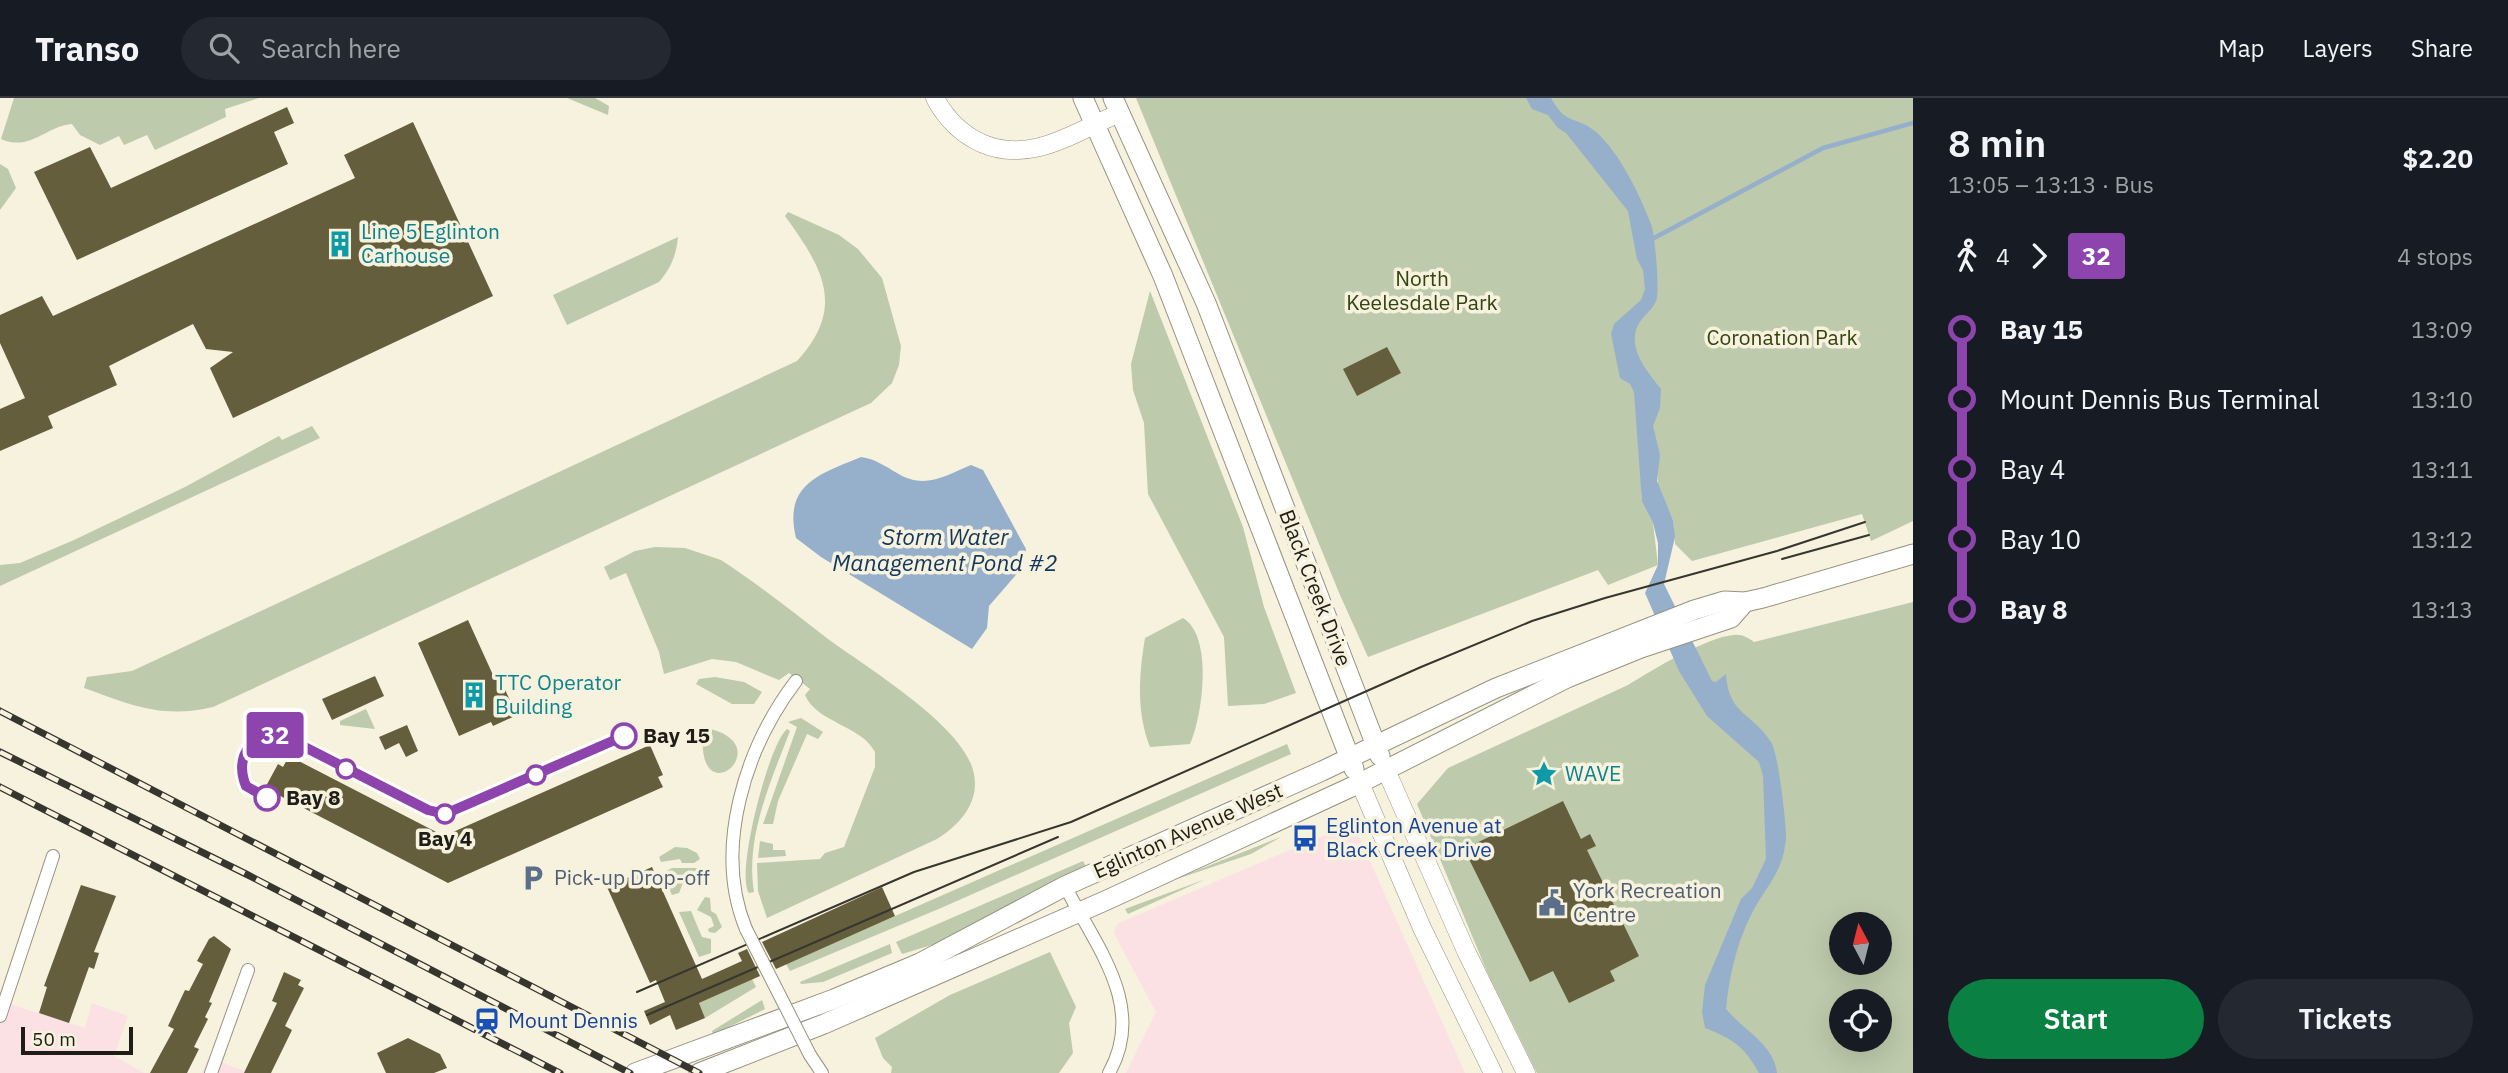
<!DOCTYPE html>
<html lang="en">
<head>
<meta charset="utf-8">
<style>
  body { margin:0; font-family:"IBM Plex Sans",sans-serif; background:#242831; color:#f1f3f6; height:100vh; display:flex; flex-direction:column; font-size:26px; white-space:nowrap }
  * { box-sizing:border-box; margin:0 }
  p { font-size:23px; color:#9ea1a6 }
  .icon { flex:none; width:38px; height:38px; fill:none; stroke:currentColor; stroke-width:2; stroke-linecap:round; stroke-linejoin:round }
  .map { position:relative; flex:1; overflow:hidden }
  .drawer { display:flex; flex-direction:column; background:#171b24; width:595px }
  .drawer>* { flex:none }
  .badge { padding:0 14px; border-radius:5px; font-size:24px; line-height:46px }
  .needle { width:46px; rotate:353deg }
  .tools { position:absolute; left:1829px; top:814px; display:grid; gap:14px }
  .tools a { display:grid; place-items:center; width:63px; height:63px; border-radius:50%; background:#171b24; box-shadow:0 7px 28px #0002; font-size:35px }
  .scale { position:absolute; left:21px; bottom:18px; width:112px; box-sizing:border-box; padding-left:7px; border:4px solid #1e1d16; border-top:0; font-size:19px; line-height:24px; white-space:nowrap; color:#1e1d16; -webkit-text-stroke:5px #f6f2de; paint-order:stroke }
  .map>.badge { position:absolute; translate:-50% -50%; box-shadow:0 0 0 4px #fff }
  .legs { display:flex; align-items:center; gap:10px; height:77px; padding:0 35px; font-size:23px }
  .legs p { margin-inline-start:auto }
  .headline { display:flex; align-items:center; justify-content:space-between; height:119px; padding:0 35px }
  h1 { font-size:38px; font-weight:600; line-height:52px }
  .cta { display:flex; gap:14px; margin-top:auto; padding:14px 35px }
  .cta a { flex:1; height:80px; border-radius:42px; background:#0b8043; color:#fff; font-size:28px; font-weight:600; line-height:80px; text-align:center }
  .cta a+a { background:#242831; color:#f1f3f6 }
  ul { padding:0 35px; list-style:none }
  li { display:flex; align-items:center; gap:24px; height:70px; font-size:26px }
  li i { display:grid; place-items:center; width:10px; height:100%; margin:0 9px; background:currentColor }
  li i::after { content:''; width:18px; height:18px; margin:-9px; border:5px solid; border-radius:50%; background:#171b24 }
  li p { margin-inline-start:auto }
  li:first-child i { background:linear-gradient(#0000 50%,currentColor 0) }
  li:last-child i { background:linear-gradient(currentColor 50%,#0000 0) }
  header { display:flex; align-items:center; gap:42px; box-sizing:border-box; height:98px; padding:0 35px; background:#171b24; border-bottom:2px solid #363941 }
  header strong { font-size:33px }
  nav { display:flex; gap:38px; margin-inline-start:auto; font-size:24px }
  .search { width:490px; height:63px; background:#242831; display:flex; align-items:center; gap:18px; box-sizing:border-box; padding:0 24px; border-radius:38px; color:#9ea1a6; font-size:26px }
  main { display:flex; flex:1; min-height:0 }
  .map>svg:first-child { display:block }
  .commercial { fill:#fbe0e4 }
  .green { fill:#bdcaab; fill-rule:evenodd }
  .water { fill:#96afcb }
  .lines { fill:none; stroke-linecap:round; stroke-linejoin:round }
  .stream { stroke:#96afcb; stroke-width:4.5 }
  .building { fill:#655e3d }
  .street-casing { stroke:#96927f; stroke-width:14 }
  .secondary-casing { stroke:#96927f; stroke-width:19 }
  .primary-casing { stroke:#96927f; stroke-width:21 }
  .street { stroke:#fff; stroke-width:12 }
  .secondary { stroke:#fff; stroke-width:18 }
  .primary { stroke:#fff; stroke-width:19 }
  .tram { stroke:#37362e; stroke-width:2 }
  .rail-casing { stroke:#37362e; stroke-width:7 }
  .rail { stroke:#f6f2de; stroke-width:4.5; stroke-dasharray:13; stroke-linecap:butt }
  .street-bridge-casing { stroke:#96927f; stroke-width:14; stroke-linecap:butt }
  .street-bridge { stroke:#fff; stroke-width:12 }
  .line-1-casing { stroke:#fff; stroke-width:16 }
  .line-1 { stroke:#8e44ad; stroke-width:10 }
  .stop-1-dot { fill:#fff; stroke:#8e44ad; stroke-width:3.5 }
  .labels { text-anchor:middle; stroke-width:7; stroke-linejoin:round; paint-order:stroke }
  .culture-label { font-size:21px; fill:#0d838f; stroke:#f6f2de; text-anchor:start }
  .park-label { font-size:21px; fill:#33440f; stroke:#f6f2de }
  .street-label { font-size:21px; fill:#1e1d16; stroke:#f6f2de }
  .stop-label { font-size:21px; font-weight:bold; fill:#1e1d16; stroke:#f6f2de; text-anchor:start }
  .transit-label { font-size:21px; fill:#164399; stroke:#f6f2de; text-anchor:start }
  .service-label { font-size:21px; fill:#4e5e75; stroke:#f6f2de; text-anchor:start }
  .water-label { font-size:23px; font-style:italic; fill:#12375d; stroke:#f6f2de }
</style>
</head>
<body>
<header>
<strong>Transo</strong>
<div class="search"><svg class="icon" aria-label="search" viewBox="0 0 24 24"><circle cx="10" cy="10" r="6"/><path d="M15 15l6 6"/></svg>Search here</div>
<nav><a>Map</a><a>Layers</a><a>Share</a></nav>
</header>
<main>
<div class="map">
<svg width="1913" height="975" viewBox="0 0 1913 975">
  <rect width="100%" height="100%" fill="#f6f2de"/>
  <!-- commercial -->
  <g class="commercial">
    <polygon points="1348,727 1355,730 1465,975 1126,975 1156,914 1117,841 1114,833 1117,826"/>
    <polygon points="0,903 85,930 92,905 128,918 114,958 144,975 0,975"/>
    <polygon points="208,959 249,975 202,975"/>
  </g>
  <!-- green -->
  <g class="green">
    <path d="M14,0H259L225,11L226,19L155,52L147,37L124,47L119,38L100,47L80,37L72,26C46,28 30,54 1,41Z"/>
    <polygon points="567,0 595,0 609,8 608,17"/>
    <polygon points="1136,0 1913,0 1913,423 1871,443 1862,416 1692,463 1675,446 1673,422 1658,388 1657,371 1640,363 1642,404 1653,425 1658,467 1608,487 1598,472 1368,559 1340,497"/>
    <polygon points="0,66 8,71 16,90 0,112"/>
    <path d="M788,114L839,137L858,151L882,180L901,248L899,267L892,285L871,305L213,609C162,621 131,607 84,590L87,579L132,573L797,263C847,209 822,169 785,118Z"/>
    <path d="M678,139C676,158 671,170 659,184L567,227L553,197Z"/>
    <polygon points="1150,193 1243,429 1264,509 1296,595 1264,606 1228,608 1224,539 1148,396 1144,325 1133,292 1131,266"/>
    <polygon points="312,328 320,340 0,488 0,467 20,465 74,442 185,389 279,338 282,342"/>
    <path d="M655,449L685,450L721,462C758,486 793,514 828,541C868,570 953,622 971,666C984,699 963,725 937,741L767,820L758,793L757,765L820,761L825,755L844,749L875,669V654C861,627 817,625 805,597L810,591L789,575L779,582L736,564L712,561L664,576L659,554L626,475L610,482L604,469L635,453Z"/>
    <path d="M1913,504V975H1537L1488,876L1417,706L1448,670L1628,587C1652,572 1707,539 1734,537C1742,536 1748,540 1754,544ZM1841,826H1880V864H1841ZM1841,903H1880V942H1841Z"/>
    <path d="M1183,520C1214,539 1202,619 1190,646L1150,649C1136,614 1139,576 1145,540Z"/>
    <polygon points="715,579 744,584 762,594 754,606 732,606 696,586 699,581"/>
    <polygon points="366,611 375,631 340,627 340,623"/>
    <polygon points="801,620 823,634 818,641 807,636 778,703 773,726 763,726 797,629 788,624"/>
    <path d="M710,631C779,648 696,719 703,634Z"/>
    <path d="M787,631L790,633C771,683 745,739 754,794L749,795C735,777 769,645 787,631Z"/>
    <polygon points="1287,646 1291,656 941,810 790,873 786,866"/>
    <polygon points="1281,739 1251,756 1165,785"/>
    <polygon points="760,743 773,746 773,752 785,752 786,758 758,760"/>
    <polygon points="675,749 687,750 697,755 700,761 694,765 682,765 680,761 661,764 659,759"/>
    <polygon points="1083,763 1086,769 948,842 902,856 896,844"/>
    <polygon points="672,770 702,770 707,787 702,788 692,781 684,782 679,795 672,797 662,775"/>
    <polygon points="1206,781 1128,816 1125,811"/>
    <polygon points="705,799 710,800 711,813 716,816 722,829 715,835 709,834 708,831 714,828 711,819 697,812"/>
    <polygon points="691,813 702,839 711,841 711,855 699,859 679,814"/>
    <polygon points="890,846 892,855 823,884 801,886 800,884"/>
    <polygon points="1050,854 1076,909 1069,925 1073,955 1059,975 891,975 892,969 883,960 875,940 950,897"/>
    <polygon points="752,881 756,889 705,920 699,905"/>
    <polygon points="762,902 765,911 713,937 712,933"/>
  </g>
  <!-- water -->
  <g class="water">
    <path d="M1526,0H1551C1567,29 1574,16 1596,34C1620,55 1641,99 1652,129C1655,139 1660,195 1656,203C1652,213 1641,219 1637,229C1628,252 1648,274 1661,291L1660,310L1653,328L1660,357L1657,383L1673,422L1675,439L1664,486L1712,583L1716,584L1726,576C1728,617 1753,615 1771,644C1778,654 1786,723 1786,738C1784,776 1765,788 1750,819C1736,848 1729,879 1726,911C1743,932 1774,946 1777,975H1759C1744,948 1733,941 1705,930L1702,914L1705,887L1741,801L1752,790L1766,761L1763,678L1759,664L1707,618L1679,573L1645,495L1658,467V445L1653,425L1642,404L1634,294L1630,286L1620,280L1611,236L1614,226L1641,202L1645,191L1643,172L1637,161L1628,113L1566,35L1558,30L1548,17L1532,11Z"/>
    <path d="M861,359C875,361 885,368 897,375C924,392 945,378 971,367L983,372L1026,451L1022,470L989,508L987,530L972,551L821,459L796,440C783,386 820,376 861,359Z"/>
  </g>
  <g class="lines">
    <!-- stream -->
    <polyline class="stream" points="1654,140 1823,50 1913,25"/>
  </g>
  <!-- building -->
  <g class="building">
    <polygon points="287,9 294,25 274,34 288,66 77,162 34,74 90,49 111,90"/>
    <polygon points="413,24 493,198 233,320 210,270 233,254 206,251 193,226 109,268 117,287 48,318 53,330 0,353 0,311 25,300 0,245 0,217 42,198 53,218 355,80 344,57"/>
    <polygon points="1387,249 1401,275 1357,298 1343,271"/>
    <polygon points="468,522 493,577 497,575 517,617 493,628 491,624 459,638 418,545"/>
    <polygon points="375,578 384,598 332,622 322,601"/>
    <polygon points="407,627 418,653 406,659 399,645 385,652 379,639"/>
    <polygon points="650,647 663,677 658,679 663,689 448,785 265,690 278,666 283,669 289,658 444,738"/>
    <polygon points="1563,703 1581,741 1590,736 1596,748 1587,752 1639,858 1610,873 1615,883 1569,905 1553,873 1530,884 1464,751"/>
    <polygon points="652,769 702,881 742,863 738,855 747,851 760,878 699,905 705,920 676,932 670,917 650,927 644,913 665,904 656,882 650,885 607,789"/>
    <polygon points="81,787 116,798 94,854 99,855 94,871 89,869 69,925 39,915 47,889 44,888"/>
    <polygon points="882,789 895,818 776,871 762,844"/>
    <polygon points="214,838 231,851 209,904 212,905 205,919 208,921 194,949 199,951 187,975 150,975 174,931 168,928 185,892 189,893 203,866 197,863 209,841"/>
    <polygon points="284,874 301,882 298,887 304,890 285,928 292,932 271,975 244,975 277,905 272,903"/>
    <polygon points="408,940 440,956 447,970 434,975 386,975 377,955"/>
  </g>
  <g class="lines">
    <!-- street casing -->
    <g class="street-casing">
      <g id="street">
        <path d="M1065,788C1096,849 1147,908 1109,975"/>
        <path d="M746,831C713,751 745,650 796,583"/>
        <polyline points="0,918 53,758"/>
        <polyline points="810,957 822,975"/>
        <polyline points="211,975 248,872"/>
      </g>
    </g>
    <!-- secondary casing -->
    <g class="secondary-casing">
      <g id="secondary">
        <path d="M935,0C946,21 960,35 981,45C1031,67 1074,34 1120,15"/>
        <polyline points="1386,672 1466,853 1526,975"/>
        <polyline points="1360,685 1422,830 1493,975"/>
      </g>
    </g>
    <!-- primary casing -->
    <g class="primary-casing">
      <g id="primary">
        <polyline points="1083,0 1163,178 1354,671"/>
        <polyline points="1113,0 1206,205 1380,658"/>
        <polyline points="635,975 834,901 920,865 1065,788 1322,673 1496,590 1694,512 1724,503 1745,504 1763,500 1913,456"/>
        <polyline points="699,975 824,926 1107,802 1360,685 1567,580 1641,550 1731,520 1745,504"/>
      </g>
    </g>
    <!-- street -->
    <use href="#street" class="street"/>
    <!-- secondary -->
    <use href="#secondary" class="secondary"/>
    <!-- primary -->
    <use href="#primary" class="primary"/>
    <!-- tram -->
    <g class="tram">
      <polyline points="1782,461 1869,437"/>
      <polyline points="637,894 914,774 1071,724 1421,569 1532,523 1605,500 1777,453 1865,424"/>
      <polyline points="647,917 1058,739"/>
    </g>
    <!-- rail casing -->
    <g class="rail-casing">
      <g id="rail">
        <polyline points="0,613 699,975"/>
        <polyline points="0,654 248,777 630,975"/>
        <polyline points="0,689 560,975"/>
      </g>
    </g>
    <!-- rail -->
    <use href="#rail" class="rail"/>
    <!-- street-bridge casing -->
    <g class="street-bridge-casing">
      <polyline id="street-bridge" points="746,831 810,957"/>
    </g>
    <!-- street-bridge -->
    <use href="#street-bridge" class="street-bridge"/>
  </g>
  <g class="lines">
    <!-- line-1 casing -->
    <g class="line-1-casing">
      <path id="line-1" d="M267,700L246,688C233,656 254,632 287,640L428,712L445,716L624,638"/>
    </g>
    <!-- line-1 -->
    <use href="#line-1" class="line-1"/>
  </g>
  <!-- icons -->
  <defs>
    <g id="building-bare" transform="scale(2.1)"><path d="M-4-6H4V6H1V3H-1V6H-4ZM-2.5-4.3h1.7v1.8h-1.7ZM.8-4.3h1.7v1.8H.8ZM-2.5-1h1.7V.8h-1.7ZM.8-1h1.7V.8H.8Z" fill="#0f9aa8" stroke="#f6f2de" stroke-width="2.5" paint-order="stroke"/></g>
    <g id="sight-bare" transform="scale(2.1)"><path d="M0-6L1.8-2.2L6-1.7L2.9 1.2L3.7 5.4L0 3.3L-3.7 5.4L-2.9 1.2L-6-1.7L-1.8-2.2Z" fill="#0f9aa8" stroke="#f6f2de" stroke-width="2.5" paint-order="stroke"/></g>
    <g id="bus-bare" transform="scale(2.1)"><path d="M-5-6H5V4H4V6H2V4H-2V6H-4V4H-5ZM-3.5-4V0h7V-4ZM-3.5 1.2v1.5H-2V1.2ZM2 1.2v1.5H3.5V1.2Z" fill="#1a4fb4" stroke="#f6f2de" stroke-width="2.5" paint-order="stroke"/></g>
    <g id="parking-bare" transform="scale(2.1)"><path d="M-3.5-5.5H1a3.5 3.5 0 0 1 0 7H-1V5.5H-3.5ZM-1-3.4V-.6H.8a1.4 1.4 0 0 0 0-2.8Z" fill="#5c6f8a" stroke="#f6f2de" stroke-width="2.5" paint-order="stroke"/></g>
    <g id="civic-bare" transform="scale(2.1)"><path d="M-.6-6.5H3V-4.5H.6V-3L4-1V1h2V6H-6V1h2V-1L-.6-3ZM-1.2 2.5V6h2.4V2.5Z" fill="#5c6f8a" stroke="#f6f2de" stroke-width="2.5" paint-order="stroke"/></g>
    <g id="station-bare" transform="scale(2.1)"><path d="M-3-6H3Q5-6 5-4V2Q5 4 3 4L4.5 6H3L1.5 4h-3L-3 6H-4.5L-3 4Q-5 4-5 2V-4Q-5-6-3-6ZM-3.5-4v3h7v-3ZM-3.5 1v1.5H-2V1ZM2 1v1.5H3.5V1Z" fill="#1a4fb4" stroke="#f6f2de" stroke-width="2.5" paint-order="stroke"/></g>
  </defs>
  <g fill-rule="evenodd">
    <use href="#building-bare" x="340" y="146"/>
    <use href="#building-bare" x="474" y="597"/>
    <use href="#sight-bare" x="1544" y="676"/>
    <use href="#bus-bare" x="1305" y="740"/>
    <use href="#parking-bare" x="533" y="780"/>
    <use href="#civic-bare" x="1552" y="805"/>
    <use href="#station-bare" x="487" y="923"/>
  </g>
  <!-- markers -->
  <g class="stop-1-dot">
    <circle cx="624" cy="638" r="12"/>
    <circle cx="346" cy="671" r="9"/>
    <circle cx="536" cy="677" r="9"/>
    <circle cx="267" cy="700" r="12"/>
    <circle cx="445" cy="716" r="9"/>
  </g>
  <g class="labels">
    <!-- culture labels -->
    <g class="culture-label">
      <text x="361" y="141">Line 5 Eglinton<tspan x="361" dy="24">Carhouse</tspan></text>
      <text x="495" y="592">TTC Operator<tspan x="495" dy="24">Building</tspan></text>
      <text x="1565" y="683">WAVE</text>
    </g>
    <!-- park labels -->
    <g class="park-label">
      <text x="1422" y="188">North<tspan x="1422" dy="24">Keelesdale Park</tspan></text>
      <text x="1782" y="247">Coronation Park</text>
    </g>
    <!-- street labels -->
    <g class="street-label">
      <text transform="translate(1315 490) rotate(69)" y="7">Black Creek Drive</text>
      <text transform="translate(1188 733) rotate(-24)" y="7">Eglinton Avenue West</text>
    </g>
    <!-- stop labels -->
    <g class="stop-label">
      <text x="643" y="645">Bay 15</text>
      <text x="286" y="707">Bay 8</text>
      <text x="445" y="748" text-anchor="middle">Bay 4</text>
    </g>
    <!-- transit labels -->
    <g class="transit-label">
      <text x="1326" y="735">Eglinton Avenue at<tspan x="1326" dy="24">Black Creek Drive</tspan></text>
      <text x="508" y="930">Mount Dennis</text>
    </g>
    <!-- service labels -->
    <g class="service-label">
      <text x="554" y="787">Pick-up Drop-off</text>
      <text x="1573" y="800">York Recreation<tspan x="1573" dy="24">Centre</tspan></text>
    </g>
    <!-- water labels -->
    <g class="water-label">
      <text x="945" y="447">Storm Water<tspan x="945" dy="26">Management Pond #2</tspan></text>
    </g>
  </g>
</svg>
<div class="tools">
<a><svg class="needle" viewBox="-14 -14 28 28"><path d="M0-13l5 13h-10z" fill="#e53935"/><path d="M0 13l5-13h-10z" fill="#9ea1a6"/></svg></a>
<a><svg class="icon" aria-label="locate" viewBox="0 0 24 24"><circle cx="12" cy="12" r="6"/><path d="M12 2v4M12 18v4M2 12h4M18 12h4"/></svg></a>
</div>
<div class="scale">50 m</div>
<b class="badge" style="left:275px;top:637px;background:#8e44ad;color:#fff">32</b>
</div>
<section class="drawer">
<div class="headline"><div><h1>8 min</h1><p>13:05 – 13:13 · Bus</p></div><b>$2.20</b></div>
<div class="legs"><svg class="icon" aria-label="walk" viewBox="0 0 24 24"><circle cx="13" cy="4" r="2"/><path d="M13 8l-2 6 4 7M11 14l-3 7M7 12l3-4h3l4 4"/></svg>4<svg class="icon" aria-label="forward" viewBox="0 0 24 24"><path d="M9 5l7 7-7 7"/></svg><b class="badge" style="background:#8e44ad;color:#fff">32</b><p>4 stops</p></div>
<ul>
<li><i style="color:#8e44ad"></i><b>Bay 15</b><p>13:09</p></li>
<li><i style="color:#8e44ad"></i><span>Mount Dennis Bus Terminal</span><p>13:10</p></li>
<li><i style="color:#8e44ad"></i><span>Bay 4</span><p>13:11</p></li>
<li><i style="color:#8e44ad"></i><span>Bay 10</span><p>13:12</p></li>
<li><i style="color:#8e44ad"></i><b>Bay 8</b><p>13:13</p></li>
</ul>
<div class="cta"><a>Start</a><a>Tickets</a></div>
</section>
</main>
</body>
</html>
